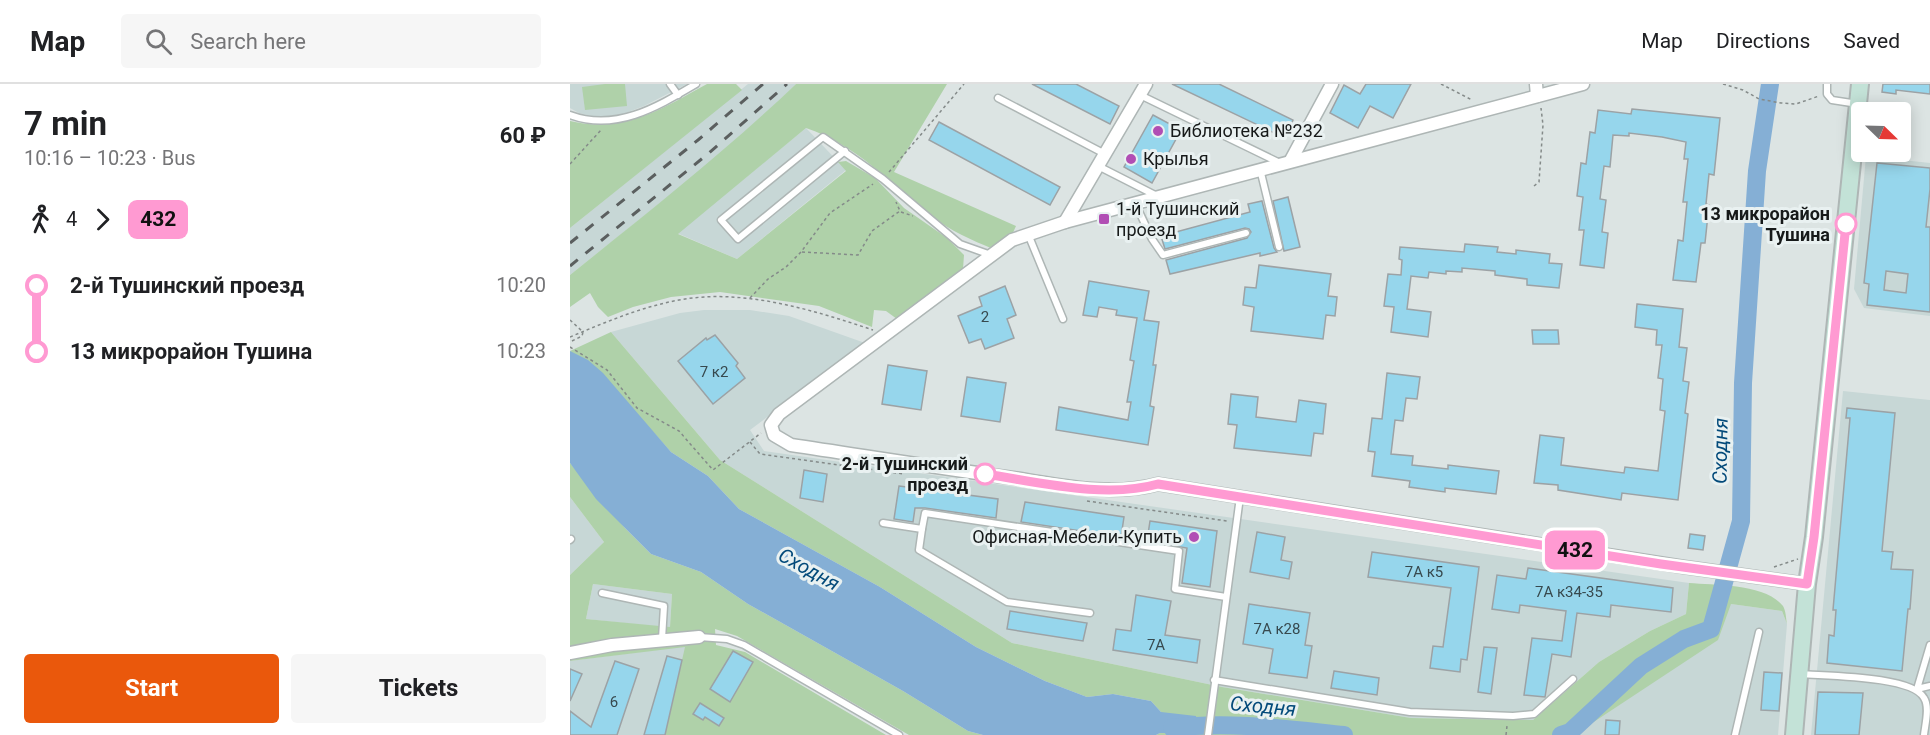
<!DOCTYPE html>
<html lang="en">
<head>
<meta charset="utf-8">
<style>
  body { margin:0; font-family:Roboto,sans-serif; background:#f6f6f6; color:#202124; height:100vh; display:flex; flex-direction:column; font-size:22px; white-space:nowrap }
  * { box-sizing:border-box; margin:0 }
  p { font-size:20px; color:#757577 }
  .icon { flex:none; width:33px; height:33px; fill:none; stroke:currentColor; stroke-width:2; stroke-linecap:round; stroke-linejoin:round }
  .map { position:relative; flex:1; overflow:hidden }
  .sheet { display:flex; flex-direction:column; background:#fff; width:570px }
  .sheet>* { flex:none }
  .badge { padding:0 12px; border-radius:9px; font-size:21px; line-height:39px }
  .needle { width:39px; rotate:113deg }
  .buttons { position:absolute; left:1281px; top:18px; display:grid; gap:12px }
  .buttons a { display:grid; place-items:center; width:60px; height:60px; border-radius:6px; background:#fff; box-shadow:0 3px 15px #0003; font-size:30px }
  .map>.badge { position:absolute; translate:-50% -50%; box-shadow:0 0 0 3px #fff }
  .legs { display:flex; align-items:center; gap:9px; height:66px; padding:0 24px; font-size:20px }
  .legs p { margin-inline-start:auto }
  .summary { display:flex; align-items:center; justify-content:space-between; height:102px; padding:0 24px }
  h1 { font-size:33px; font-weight:700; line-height:45px }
  .primary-button { display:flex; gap:12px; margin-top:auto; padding:12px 24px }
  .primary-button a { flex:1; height:69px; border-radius:6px; background:#ea580c; color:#fff; font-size:24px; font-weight:700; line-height:69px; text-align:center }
  .primary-button a+a { background:#f6f6f6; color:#202124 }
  ul { padding:0 24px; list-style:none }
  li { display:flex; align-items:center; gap:21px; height:66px; font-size:22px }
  li i { display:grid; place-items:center; width:9px; height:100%; margin:0 8px; background:currentColor }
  li i::after { content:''; width:15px; height:15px; margin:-8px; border:4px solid; border-radius:50%; background:#fff }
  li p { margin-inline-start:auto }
  li:first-child i { background:linear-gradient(#0000 50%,currentColor 0) }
  li:last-child i { background:linear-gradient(currentColor 50%,#0000 0) }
  header { display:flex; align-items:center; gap:36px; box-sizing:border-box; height:84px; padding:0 30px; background:#fff; border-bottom:2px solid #e0e0e0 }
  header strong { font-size:28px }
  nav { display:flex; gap:33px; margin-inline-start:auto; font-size:21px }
  .search { width:420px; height:54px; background:#f6f6f6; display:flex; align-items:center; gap:15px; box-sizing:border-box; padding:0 21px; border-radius:6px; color:#757577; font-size:22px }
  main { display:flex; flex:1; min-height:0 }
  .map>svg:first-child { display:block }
  .built { fill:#c7d7d6 }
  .green { fill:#afd1a9; fill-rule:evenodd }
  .water { fill:#85afd5 }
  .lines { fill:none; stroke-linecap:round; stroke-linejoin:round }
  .river { stroke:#85afd5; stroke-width:18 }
  .building { fill:#96d6ec; stroke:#9ca2a5; stroke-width:1.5; fill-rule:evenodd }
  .lane-casing { stroke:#aeb6b5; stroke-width:9 }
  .street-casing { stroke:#aeb6b5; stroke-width:15 }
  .secondary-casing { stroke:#aeb6b5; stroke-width:20 }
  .path { stroke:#848a89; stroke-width:1.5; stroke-dasharray:3 3; stroke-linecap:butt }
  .lane { stroke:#fff; stroke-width:6 }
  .street { stroke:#fff; stroke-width:12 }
  .secondary { stroke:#c3e2d7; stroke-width:16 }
  .rail { stroke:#5b5f5f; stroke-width:3; stroke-dasharray:10 10; stroke-linecap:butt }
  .line-1-casing { stroke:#fff; stroke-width:14 }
  .line-1 { stroke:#ff9ad2; stroke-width:9 }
  .poi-dot { fill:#b14eb4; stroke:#e9f1f1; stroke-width:2 }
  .stop-1-dot { fill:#fff; stroke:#ff9ad2; stroke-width:3 }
  .labels { text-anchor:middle; stroke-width:6; stroke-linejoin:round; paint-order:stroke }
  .number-label { font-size:15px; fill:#37494e }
  .poi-label { font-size:18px; fill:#171a1a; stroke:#e9f1f1; text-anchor:start }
  .stop-label { font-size:18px; font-weight:bold; fill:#171a1a; stroke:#e9f1f1; text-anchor:end }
  .water-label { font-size:20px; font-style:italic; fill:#034a7a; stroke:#e9f1f1 }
</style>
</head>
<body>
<header>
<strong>Map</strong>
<div class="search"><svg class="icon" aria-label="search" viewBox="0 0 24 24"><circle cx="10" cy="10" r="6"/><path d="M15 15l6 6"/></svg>Search here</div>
<nav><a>Map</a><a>Directions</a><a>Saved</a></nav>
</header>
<main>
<section class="sheet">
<div class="summary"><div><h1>7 min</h1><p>10:16 – 10:23 · Bus</p></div><b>60 ₽</b></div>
<div class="legs"><svg class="icon" aria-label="walk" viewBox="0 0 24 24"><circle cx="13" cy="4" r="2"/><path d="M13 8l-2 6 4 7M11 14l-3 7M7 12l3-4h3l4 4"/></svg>4<svg class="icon" aria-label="forward" viewBox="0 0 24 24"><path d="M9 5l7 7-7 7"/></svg><b class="badge" style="background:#ff9ad2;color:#111">432</b></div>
<ul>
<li><i style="color:#ff9ad2"></i><b>2-й Тушинский проезд</b><p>10:20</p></li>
<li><i style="color:#ff9ad2"></i><b>13 микрорайон Тушина</b><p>10:23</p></li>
</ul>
<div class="primary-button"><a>Start</a><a>Tickets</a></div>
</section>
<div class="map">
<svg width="1360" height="651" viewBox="0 0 1360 651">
  <rect width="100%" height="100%" fill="#dce4e3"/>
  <!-- built -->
  <g class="built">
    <polygon points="0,0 117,0 74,22 50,31 26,33 9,29 0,24"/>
    <polygon points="178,0 226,0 188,37 123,93 0,191 0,144"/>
    <polygon points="236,44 276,86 167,175 107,149"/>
    <polygon points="1296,72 1360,79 1360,232 1294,224 1284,205"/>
    <polygon points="134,226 180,226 219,232 295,259 180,346 194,367 1119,499 1116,530 1080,547 1029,578 963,636 841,634 652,603 442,559 150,376 41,248 110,229"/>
    <polygon points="1273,307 1360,316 1360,651 1241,651"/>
    <polygon points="0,413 34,458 0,491"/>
    <polygon points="23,500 102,510 100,544 16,535"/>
    <polygon points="1161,520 1212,527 1217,540 1208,651 1004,651"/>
    <polygon points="116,562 95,651 0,651 0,577"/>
  </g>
  <!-- green -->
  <g class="green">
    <polygon points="35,0 55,0 57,22 15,26 12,3"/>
    <path d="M137,0H166L172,6L0,144V37C54,50 91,25 137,0Z"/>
    <path d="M226,0H377L324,88L446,142L441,153L423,165C402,156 380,147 362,132C320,99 288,62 236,44L108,150L167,175L276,87L268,78L276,77L305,94L334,124L377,154L394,171L393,185L327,235L316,227L304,226L302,243L249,222L150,208L101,213L63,223L38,233L28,223L20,209L0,223V191C77,129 155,68 226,0Z"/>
    <path d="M41,248L150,376L442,559L652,603L841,634L963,636L1029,578L1080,547L1116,530L1119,499C1145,501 1196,500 1213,522C1216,527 1216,535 1217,540L1212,527L1161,520L1148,556L1004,651H586L590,649L591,628L581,617L543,610L517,613L475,597L406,563L310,503L169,425L138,392L101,368L85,350L0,267Z"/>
    <path d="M0,379L55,444L81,470L131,488L178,520L333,607L398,647L413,651H339L167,552L145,545L146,561L175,568L316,651H95L115,563L0,577V491L34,458L0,413ZM23,500L102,510L100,543L16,535Z"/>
  </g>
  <!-- water -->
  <polygon class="water" points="0,267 18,276 33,289 101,368 138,392 169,425 310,503 406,563 475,597 517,613 543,610 581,617 591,628 626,632 627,649 590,649 586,651 413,651 398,647 333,607 178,520 131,488 81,470 26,415 0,379"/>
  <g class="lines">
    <!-- river -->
    <g class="river">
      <path d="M602,644C660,637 716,645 774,651"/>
      <polyline points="991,651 1000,648 1071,582 1114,555 1141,545 1171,437 1173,299 1187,87 1200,0"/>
    </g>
  </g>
  <!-- building -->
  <g class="building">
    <polygon points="462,0 506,0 549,22 540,40"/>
    <polygon points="602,0 649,0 723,36 715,54"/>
    <polygon points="796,0 841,0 823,34 800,22 788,44 760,29 774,1 790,10"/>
    <polygon points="1313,0 1360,0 1360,10 1326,6 1326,10 1312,8"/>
    <polygon points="1062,25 1150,34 1144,91 1139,90 1136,120 1139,121 1135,159 1131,159 1126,198 1103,196 1108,156 1113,157 1117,118 1113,118 1118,75 1114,75 1116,58 1092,53 1059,49 1059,52 1043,51 1040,83 1034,82 1030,115 1036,116 1032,148 1038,149 1034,184 1010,181 1014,146 1009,146 1013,113 1007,112 1011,79 1016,80 1020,48 1025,49 1028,26 1061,30"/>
    <polygon points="583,31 611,46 582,99 554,83"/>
    <polygon points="369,38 490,103 480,121 359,56"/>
    <path d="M1307,79L1360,84V105L1356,143H1360V228L1297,221L1299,200L1294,199ZM1316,187L1338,190L1336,209L1314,206Z"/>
    <polygon points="718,113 730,163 714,167 703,117"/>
    <polygon points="692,117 704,164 707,168 690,172 690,169 600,190 596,176 677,154 681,148 679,145 675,144 595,165 591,152 680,128 678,120"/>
    <polygon points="895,160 928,163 927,168 946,170 946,166 980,170 979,179 992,180 989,204 957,201 957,195 925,191 925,187 892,184 892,188 876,187 876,190 859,188 858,194 841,192 837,225 861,228 858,253 821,248 824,223 814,222 818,190 831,191 832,176 829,175 830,163 894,168"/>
    <polygon points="689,181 761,190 758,212 767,213 765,232 756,231 753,255 681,247 684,223 673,221 675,203 686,204"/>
    <polygon points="519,197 579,207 574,236 589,238 583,281 586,281 580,322 584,323 578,361 486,346 489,323 558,336 561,318 557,318 564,277 560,276 567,234 546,231 547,226 529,223 527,233 513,231"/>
    <polygon points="435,202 446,231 437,235 444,254 415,265 411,255 399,259 388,232 412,222 409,213"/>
    <polygon points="1067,220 1113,225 1109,263 1117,264 1113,297 1119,298 1115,329 1118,330 1108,416 1052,409 1051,416 988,406 988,401 964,399 970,351 994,354 991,381 1054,389 1055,383 1088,387 1095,327 1090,326 1093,295 1088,294 1092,261 1086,261 1087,246 1065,243"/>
    <polygon points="962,246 988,246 989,260 963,260"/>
    <polygon points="145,251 168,279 166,282 175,294 143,320 108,277 136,254 137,256"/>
    <polygon points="318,281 357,287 351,326 312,320"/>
    <polygon points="817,289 850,293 847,315 836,314 833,337 825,336 821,370 843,372 842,381 878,385 878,381 929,387 926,410 875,404 875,408 839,403 840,397 802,392 805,368 798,367 802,334 812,335"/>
    <polygon points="397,293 436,299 430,338 391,332"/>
    <polygon points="661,310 688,313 686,333 726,338 729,316 756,320 753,350 744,349 741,372 664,364 667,341 658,340"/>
    <polygon points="1277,324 1325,329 1312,467 1323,468 1321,485 1343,486 1340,525 1338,525 1332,587 1257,579 1259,551 1264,552 1266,526 1263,526 1280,334 1276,334"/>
    <polygon points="234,386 257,390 253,418 230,414"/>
    <polygon points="329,402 428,415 426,434 355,424 345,424 343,438 324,435"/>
    <polygon points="455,418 554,433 551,453 451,438"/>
    <polygon points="580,437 647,447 640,503 612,499 617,464 577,457"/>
    <polygon points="687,448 715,453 711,476 722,478 719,495 680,488"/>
    <polygon points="1120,450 1135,452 1133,466 1118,464"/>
    <polygon points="802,468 909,483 897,576 891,575 890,588 860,584 863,562 873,563 881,504 798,493"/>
    <polygon points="958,484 1103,504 1101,528 1041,521 1040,533 1007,529 1001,573 982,570 975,613 954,611 962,554 992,557 996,527 950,521 949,529 922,525 927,491 956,495"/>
    <polygon points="566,511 601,517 595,551 630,556 627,579 543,566 546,545 561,547"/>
    <polygon points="679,520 740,529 735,561 742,562 737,594 699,589 703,565 673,560"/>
    <polygon points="440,527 517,539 513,557 437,545"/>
    <polygon points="914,563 927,564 921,610 908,608"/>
    <polygon points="163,567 183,578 160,618 140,605"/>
    <polygon points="97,572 112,576 95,651 74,651"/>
    <polygon points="45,577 69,585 47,651 0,651 0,627 21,643"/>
    <polygon points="0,585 12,590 0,617"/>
    <polygon points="764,587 809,594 807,611 761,604"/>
    <polygon points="1194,588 1212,589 1209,627 1191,626"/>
    <polygon points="1248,608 1293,609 1289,651 1245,651"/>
    <polygon points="130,619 154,634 149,642 135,633 133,636 123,630"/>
    <polygon points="1036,636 1050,637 1049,651 1035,651"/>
  </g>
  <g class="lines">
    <!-- lane casing -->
    <g class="lane-casing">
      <g id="lane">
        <polyline points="100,0 108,11"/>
        <polyline points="1257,0 1257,10 1262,16 1288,20"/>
        <polyline points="570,11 710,79"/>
        <polyline points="428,14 535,70"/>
        <path d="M0,31C46,48 87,23 126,0"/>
        <polyline points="275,67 168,155 151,136 253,53 313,95 390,160 421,171"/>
        <polyline points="528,82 587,112"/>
        <polyline points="690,85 709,163"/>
        <polyline points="565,119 582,155 593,171 676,149"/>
        <polyline points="458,150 493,235"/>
        <polyline points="313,439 352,445 355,429 609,467 605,505 656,513"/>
        <polyline points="352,445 349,466 437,518 520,529"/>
        <polyline points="0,456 1,455"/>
        <polyline points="32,509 94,522 92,555"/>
        <polyline points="129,553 157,555 174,561 329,651"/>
        <polyline points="1360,561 1347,605 1360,602"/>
        <path d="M1232,590C1257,592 1343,592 1354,614C1360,623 1355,641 1354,651"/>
        <polyline points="644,596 840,628 943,632 964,630 1003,595"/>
        <polyline points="638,651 670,413"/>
        <polyline points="1165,651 1189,548"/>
      </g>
    </g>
    <!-- street casing -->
    <g class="street-casing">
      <g id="street">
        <polyline points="966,0 967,12"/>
        <path d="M1013,0L495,138L442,156L209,330L201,341L204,351L221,361C295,372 369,384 443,394C490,401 541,413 588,400L1114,483L1237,500"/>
        <polyline points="721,76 762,0"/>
        <polyline points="495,138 576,0"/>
        <polyline points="0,569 42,561 129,553"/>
      </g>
    </g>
    <!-- secondary casing -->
    <g class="secondary-casing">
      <polyline id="secondary" points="1224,651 1237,500 1244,453 1290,0"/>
    </g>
    <!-- path -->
    <g class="path">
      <polyline points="871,0 902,16"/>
      <polyline points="1153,0 1173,6 1189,15 1211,19 1226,20 1249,12"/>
      <polyline points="0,80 31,46"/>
      <polyline points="319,88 394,0"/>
      <polyline points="964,102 969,98 973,41 971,24"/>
      <polyline points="331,128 343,132"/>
      <polyline points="232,168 288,171 302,147 330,127 326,118"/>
      <polyline points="180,214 198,195 216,183 231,168 260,129 303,100"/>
      <polyline points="0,236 13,248 12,252 0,258"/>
      <path d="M0,253C36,238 71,223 109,216C173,204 243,226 303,246"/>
      <polyline points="0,263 37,286 67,324 109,347 143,386 191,349"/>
      <polyline points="180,358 190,370 334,390"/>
      <polyline points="517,417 657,437"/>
      <polyline points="1204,483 1228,475"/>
      <polyline points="936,651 937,642"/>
    </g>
    <!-- lane -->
    <use href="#lane" class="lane"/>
    <!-- street -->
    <use href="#street" class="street"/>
    <!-- secondary -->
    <use href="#secondary" class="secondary"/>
    <!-- rail -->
    <g class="rail">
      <polyline points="0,159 128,56 193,0"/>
      <polyline points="0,182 139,69 217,0"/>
    </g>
  </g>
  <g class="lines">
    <!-- line-1 casing -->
    <g class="line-1-casing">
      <path id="line-1" d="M415,390C469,398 535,415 588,400L1091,480L1237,500L1244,453L1276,140"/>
    </g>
    <!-- line-1 -->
    <use href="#line-1" class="line-1"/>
  </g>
  <!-- markers -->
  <g class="poi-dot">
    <circle cx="588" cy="47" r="6"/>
    <circle cx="561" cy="75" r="6"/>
    <rect x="528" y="129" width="12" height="12" rx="3"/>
    <circle cx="624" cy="453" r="6"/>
  </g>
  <g class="stop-1-dot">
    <circle cx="1276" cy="140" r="10"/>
    <circle cx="415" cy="390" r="10"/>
  </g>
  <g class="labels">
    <!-- number labels -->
    <g class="number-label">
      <text x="415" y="238">2</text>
      <text x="144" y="293">7 к2</text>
      <text x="854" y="493">7А к5</text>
      <text x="999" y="513">7А к34-35</text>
      <text x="707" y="550">7А к28</text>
      <text x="586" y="566">7А</text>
      <text x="44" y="623">6</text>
    </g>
    <!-- poi labels -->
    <g class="poi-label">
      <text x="600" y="53">Библиотека №232</text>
      <text x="573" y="81">Крылья</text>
      <text x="546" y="131">1-й Тушинский<tspan x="546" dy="21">проезд</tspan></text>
      <text x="612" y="459" text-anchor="end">Офисная-Мебели-Купить</text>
    </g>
    <!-- stop labels -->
    <g class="stop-label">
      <text x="1260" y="136">13 микрорайон<tspan x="1260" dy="21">Тушина</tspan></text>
      <text x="398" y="386">2-й Тушинский<tspan x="398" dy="21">проезд</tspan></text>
    </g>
    <!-- water labels -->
    <g class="water-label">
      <text transform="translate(1150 367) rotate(-89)" y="7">Сходня</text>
      <text transform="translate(239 485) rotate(29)" y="7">Сходня</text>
      <text transform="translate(693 622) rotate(5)" y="7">Сходня</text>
    </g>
  </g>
</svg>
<div class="buttons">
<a><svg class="needle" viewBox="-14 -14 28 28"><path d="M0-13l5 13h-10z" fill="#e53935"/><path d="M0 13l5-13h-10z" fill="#757577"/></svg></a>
</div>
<b class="badge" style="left:1005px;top:466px;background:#ff9ad2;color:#111">432</b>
</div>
</main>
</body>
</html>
